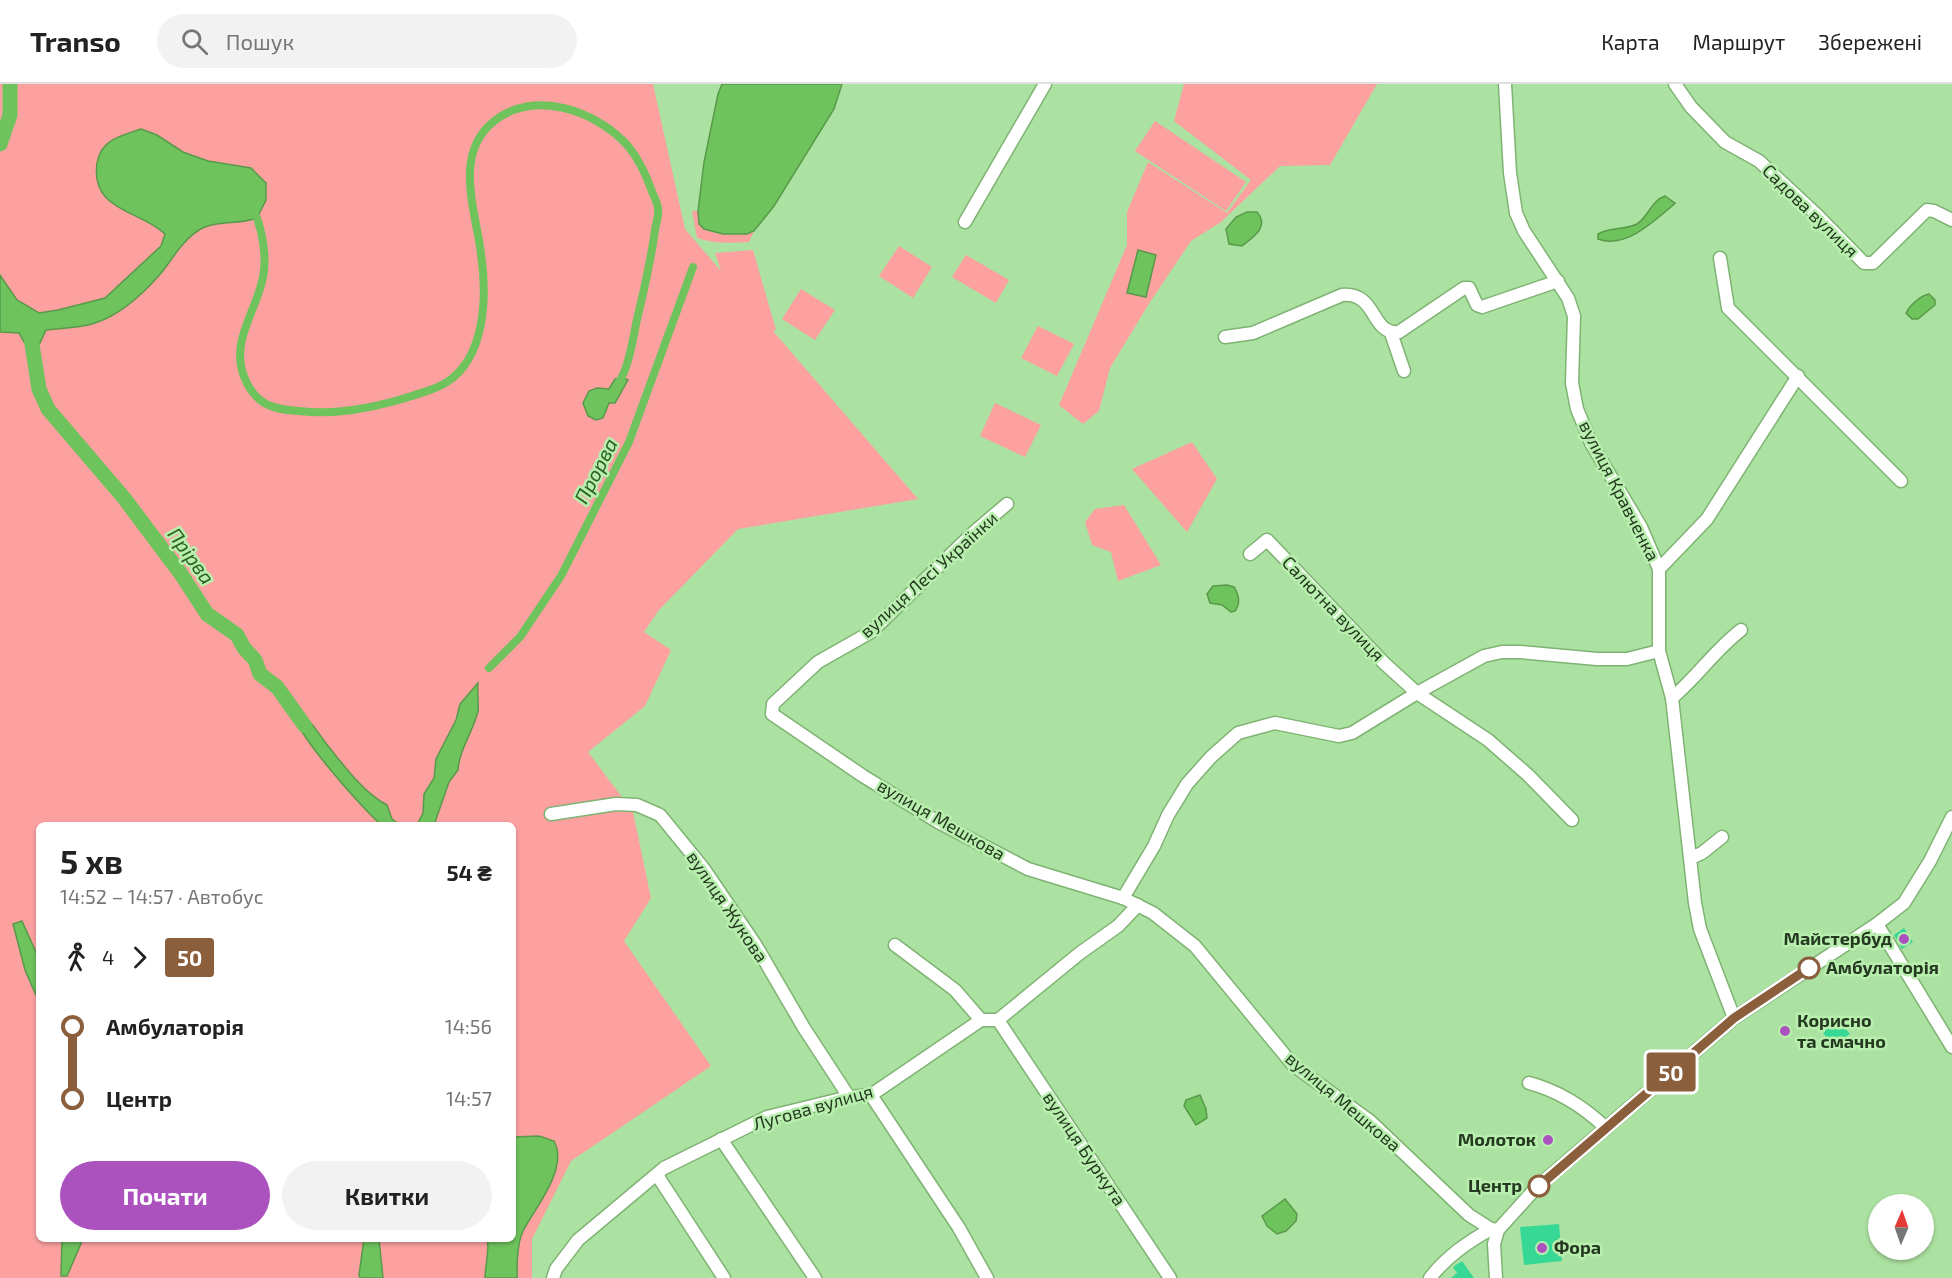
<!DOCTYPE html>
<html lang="uk">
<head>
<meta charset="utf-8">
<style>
  body { margin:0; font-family:"Exo 2",sans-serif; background:#f2f2f2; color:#222; height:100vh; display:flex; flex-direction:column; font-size:22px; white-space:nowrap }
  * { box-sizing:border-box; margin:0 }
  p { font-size:20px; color:#767676 }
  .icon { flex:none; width:33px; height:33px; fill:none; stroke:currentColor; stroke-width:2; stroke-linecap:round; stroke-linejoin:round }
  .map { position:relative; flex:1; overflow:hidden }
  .panel { position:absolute; left:36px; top:738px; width:480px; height:420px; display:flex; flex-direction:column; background:#fff; border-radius:9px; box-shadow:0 2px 4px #0004 }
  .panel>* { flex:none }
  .badge { padding:0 12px; border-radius:4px; font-size:21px; line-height:39px }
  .needle { width:39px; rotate:2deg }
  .controls { position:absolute; left:1868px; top:1110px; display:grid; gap:12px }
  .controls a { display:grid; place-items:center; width:66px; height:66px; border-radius:50%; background:#fff; box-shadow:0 2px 4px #0004; font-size:30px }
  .map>.badge { position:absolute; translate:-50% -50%; box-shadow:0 0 0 3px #fff }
  .legs { display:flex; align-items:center; gap:9px; height:66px; padding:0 24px; font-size:20px }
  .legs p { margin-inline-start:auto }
  .overview { display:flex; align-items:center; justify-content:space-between; height:102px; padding:0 24px }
  h1 { font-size:33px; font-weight:700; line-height:45px }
  .button { display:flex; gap:12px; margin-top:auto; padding:12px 24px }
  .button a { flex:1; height:69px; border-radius:36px; background:#ab52be; color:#fff; font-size:24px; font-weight:700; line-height:69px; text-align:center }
  .button a+a { background:#f2f2f2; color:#222 }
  ul { padding:0 24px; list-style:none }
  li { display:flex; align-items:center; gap:21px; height:72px; font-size:22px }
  li i { display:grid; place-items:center; width:9px; height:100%; margin:0 8px; background:currentColor }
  li i::after { content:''; width:15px; height:15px; margin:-8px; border:4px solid; border-radius:50%; background:#fff }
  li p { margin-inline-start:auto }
  li:first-child i { background:linear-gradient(#0000 50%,currentColor 0) }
  li:last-child i { background:linear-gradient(currentColor 50%,#0000 0) }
  header { display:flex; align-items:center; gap:36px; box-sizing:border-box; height:84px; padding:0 30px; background:#fff; border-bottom:2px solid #e0e0e0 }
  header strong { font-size:28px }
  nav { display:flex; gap:33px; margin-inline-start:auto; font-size:21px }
  .search { width:420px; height:54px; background:#f2f2f2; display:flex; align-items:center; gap:15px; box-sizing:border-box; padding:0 21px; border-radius:33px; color:#767676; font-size:22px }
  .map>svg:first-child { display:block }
  .green { fill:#fca0a0; fill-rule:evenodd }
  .water { fill:#6ec35c; stroke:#589a4a; stroke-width:1.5 }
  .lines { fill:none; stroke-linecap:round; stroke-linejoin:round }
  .canal { stroke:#6ec35c; stroke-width:8 }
  .river { stroke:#6ec35c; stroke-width:15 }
  .building { fill:#37d895 }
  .minor-casing { stroke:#7fb374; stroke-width:15 }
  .minor { stroke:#fff; stroke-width:12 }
  .line-1-casing { stroke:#fff; stroke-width:14 }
  .line-1 { stroke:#8b5e3c; stroke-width:9 }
  .poi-dot { fill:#ab52be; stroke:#b9efae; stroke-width:2 }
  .stop-1-dot { fill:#fff; stroke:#8b5e3c; stroke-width:3 }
  .labels { text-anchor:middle; stroke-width:5; stroke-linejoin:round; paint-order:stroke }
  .street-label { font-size:18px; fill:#243920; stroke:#b9efae }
  .poi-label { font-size:18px; font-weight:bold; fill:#243920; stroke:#b9efae; text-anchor:end }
  .stop-label { font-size:18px; font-weight:bold; fill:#243920; stroke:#b9efae; text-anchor:start }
  .water-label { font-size:20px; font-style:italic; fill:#2b621f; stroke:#b9efae }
</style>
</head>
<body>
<header>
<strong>Transo</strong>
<div class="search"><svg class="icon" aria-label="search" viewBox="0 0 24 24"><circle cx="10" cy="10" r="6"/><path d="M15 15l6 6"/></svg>Пошук</div>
<nav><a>Карта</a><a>Маршрут</a><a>Збережені</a></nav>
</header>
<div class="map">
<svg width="1952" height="1194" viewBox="0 0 1952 1194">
  <rect width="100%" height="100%" fill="#ace2a1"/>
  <!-- green -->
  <g class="green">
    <path d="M0,0H653L685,145L721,187L715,169L753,166L776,246L773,247L918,415L738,445L659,526L644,548L671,566L645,622L588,668L633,728L651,814L624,857L711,982L571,1077L532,1155V1194H0ZM39,741H513V1155H39Z"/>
    <polygon points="1184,0 1377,0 1330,81 1280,82 1221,138 1191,157 1150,218 1110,284 1099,327 1083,340 1059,321 1127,161 1127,128 1148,78 1227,129 1251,96 1174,37"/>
    <polygon points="1155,37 1246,98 1226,127 1135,67"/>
    <path d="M692,127H698C698,132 698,137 701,141C709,153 742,152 754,147L749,158C731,159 714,160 697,154Z"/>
    <polygon points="899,162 932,183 913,214 879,192"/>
    <polygon points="966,171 1009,196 996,219 952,193"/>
    <polygon points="801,205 835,226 815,256 782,235"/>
    <polygon points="1038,242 1074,260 1057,292 1021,274"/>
    <polygon points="995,319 1041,341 1025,373 980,352"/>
    <polygon points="1192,358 1217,395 1187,448 1132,385"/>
    <polygon points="1124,421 1161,481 1118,497 1111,468 1092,461 1085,438 1095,425"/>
  </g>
  <!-- water -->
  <g class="water">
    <polygon points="722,0 842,0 834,25 774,122 754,147 747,150 723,150 704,145 699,140 698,127 704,78 718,10"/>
    <path d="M141,45L157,51L183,68L208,77L251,84L266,99V116L257,134C239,141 215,136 199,146C183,156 173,174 162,188C144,209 120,232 92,240C78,244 61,244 46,246L33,274L19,249L0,248V191L17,216L39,229L58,226L105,214L161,162L165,150C140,126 90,127 97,79C101,55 121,52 141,45Z"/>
    <path d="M1665,112L1675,119L1672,122C1653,138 1625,165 1598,155V150C1610,143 1625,146 1637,140C1648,133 1652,116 1665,112Z"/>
    <path d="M1247,128H1257C1270,143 1253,153 1242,162L1229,160L1226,145L1236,133Z"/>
    <polygon points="1138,166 1156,171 1146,213 1127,209"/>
    <path d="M1929,210L1935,216V221L1918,235H1912L1906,229C1910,221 1920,212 1929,210Z"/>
    <polygon points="623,294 628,296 615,319 609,319 603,334 596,336 588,332 583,319 589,307 597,304 609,305 615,295"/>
    <path d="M1227,501L1234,503C1239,511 1241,519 1235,527L1231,528L1222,521L1210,519L1207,510L1213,502Z"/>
    <path d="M478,599C477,608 479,622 478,627C473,648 459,666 458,686L449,698L434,741H417L423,729L424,710L434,694L436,675L456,636L460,620Z"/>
    <path d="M292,627C310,632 317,648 328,662C345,683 364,709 387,721L392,735L400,741H381C360,721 298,653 292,627Z"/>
    <polygon points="22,837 39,875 39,918 25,886 13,840"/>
    <polygon points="1200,1011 1206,1025 1207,1034 1196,1041 1184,1022 1186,1016"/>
    <path d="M539,1052L554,1057C569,1084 535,1124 523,1147C517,1160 517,1180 517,1194H485C485,1181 490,1167 487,1155H513V1053Z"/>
    <polygon points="1285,1115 1297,1130 1296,1137 1286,1147 1277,1150 1267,1142 1262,1132"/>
    <polygon points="62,1155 83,1155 67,1192 61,1192"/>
    <polygon points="364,1155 379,1155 383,1194 360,1194 359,1191"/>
  </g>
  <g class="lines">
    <!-- canal -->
    <g class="canal">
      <path d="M257,134C263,152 266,168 264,187C260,224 228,256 245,295C258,326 281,326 312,328C345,330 380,322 412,312C423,308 437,305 447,298C486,273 487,211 481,170C476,127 453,71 493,38C534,4 597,27 628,62C638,74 646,91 651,105C653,111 658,119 658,125C659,131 656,140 655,146C651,175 645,202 638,231C634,248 632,266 626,283C624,290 620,296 617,302"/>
      <polyline points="489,584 520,553 561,492 629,358 693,183"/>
    </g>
    <!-- river -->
    <g class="river">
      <polyline points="0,60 10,31 10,0"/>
      <polyline points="31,254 39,305 48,325 124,414 181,490 207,530 237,551 244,564 255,576 260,590 277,603 305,642"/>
    </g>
  </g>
  <!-- building -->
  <g class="building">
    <polygon points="1904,844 1913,858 1902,865 1894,851"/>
    <polygon points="1825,938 1830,945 1840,938 1850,950 1832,963 1819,942"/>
    <polygon points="1559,1140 1562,1177 1524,1181 1520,1143"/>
    <polygon points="1462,1177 1474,1194 1451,1194 1457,1189 1453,1183"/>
  </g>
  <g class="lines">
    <!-- minor casing -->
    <g class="minor-casing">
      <g id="minor">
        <polyline points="1505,0 1510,89 1516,129 1524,147 1568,214 1574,232 1572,299 1577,325 1591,359 1641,443 1659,485 1659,567 1672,614 1695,819 1700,845 1734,934"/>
        <polyline points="1675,0 1691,23 1725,58 1759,77 1818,132 1864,179 1873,179 1927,126 1934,127 1952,136"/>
        <polyline points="965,138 1045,0"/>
        <polyline points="1720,174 1728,224 1901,397"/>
        <polyline points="1391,249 1404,287"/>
        <path d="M1225,253L1253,249L1342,211C1378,208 1370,251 1399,248L1464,204H1469L1477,221L1482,223L1558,197"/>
        <polyline points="1007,420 973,449 871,548 818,578 773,620 772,630 863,692 938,738 1028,785 1123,814 1153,829 1195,862 1293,981 1370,1037 1469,1131 1491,1145"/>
        <polyline points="1250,470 1267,456 1384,579 1417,609 1488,656 1528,691 1572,736"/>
        <polyline points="1659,485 1707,435 1798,292"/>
        <path d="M1672,614C1697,593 1715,566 1741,546"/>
        <polyline points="551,730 616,720 637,721 660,731 704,785 755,860 804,944 849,1013"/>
        <polyline points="1691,774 1702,769 1722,753"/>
        <polyline points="1123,814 1154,762 1168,731 1187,700 1211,673 1238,649 1275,639 1339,652 1352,649 1417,609 1484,572 1502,568 1520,568 1597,575 1627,575 1659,567"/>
        <polyline points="1877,840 1952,963"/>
        <polyline points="895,861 955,906 981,936"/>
        <polyline points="998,936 1170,1194"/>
        <path d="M1529,999C1559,1007 1584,1023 1606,1044"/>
        <polyline points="871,1011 959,1144 987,1194"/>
        <polyline points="721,1055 815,1194"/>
        <polyline points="657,1091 724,1194"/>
        <polyline points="553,1194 556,1185 578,1156 664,1084 767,1033 849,1013 871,1011 981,936 998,936 1080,869 1118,842 1138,821"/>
        <path d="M1430,1194C1447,1172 1468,1158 1491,1145L1497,1146"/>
        <polyline points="1496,1194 1494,1160 1498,1146 1536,1104 1734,934 1877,840 1904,819 1930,777 1952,733"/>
      </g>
    </g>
    <!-- minor -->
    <use href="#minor" class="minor"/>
  </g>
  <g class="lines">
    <!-- line-1 casing -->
    <g class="line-1-casing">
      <polyline id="line-1" points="1539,1102 1734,934 1809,884"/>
    </g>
    <!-- line-1 -->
    <use href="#line-1" class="line-1"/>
  </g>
  <!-- markers -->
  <g class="poi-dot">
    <circle cx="1904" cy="855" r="6"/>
    <circle cx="1785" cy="947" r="6"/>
    <circle cx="1548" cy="1056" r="6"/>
    <circle cx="1542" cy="1164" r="6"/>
  </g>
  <g class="stop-1-dot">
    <circle cx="1809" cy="884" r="10"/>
    <circle cx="1539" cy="1102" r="10"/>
  </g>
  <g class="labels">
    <!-- street labels -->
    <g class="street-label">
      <text transform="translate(1810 127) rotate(44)" y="6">Садова вулиця</text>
      <text transform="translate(1619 407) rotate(63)" y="6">вулиця Кравченка</text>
      <text transform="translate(929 491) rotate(-42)" y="6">вулиця Лесі Українки</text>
      <text transform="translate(1333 525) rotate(46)" y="6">Салютна вулиця</text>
      <text transform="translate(941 736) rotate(30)" y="6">вулиця Мешкова</text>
      <text transform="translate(727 823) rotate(56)" y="6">вулиця Жукова</text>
      <text transform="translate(1343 1018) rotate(40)" y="6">вулиця Мешкова</text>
      <text transform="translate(813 1024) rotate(-16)" y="6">Лугова вулиця</text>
      <text transform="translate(1084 1065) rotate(56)" y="6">вулиця Буркута</text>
    </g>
    <!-- poi labels -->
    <g class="poi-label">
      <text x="1892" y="861">Майстербуд</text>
      <text x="1797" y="943" text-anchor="start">Корисно<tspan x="1797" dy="21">та смачно</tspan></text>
      <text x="1536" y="1062">Молоток</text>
      <text x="1554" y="1170" text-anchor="start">Фора</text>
    </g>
    <!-- stop labels -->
    <g class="stop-label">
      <text x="1826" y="890">Амбулаторія</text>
      <text x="1522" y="1108" text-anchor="end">Центр</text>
    </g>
    <!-- water labels -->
    <g class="water-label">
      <text transform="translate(596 387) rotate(-63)" y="7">Прорва</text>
      <text transform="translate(191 472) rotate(54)" y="7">Прірва</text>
    </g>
  </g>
</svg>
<div class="controls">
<a><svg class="needle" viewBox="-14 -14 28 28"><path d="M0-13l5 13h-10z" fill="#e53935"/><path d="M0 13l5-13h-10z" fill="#767676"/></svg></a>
</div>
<b class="badge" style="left:1671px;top:988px;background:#8b5e3c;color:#fff">50</b>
<section class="panel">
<div class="overview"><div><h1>5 хв</h1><p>14:52 – 14:57 · Автобус</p></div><b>54 ₴</b></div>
<div class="legs"><svg class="icon" aria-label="walk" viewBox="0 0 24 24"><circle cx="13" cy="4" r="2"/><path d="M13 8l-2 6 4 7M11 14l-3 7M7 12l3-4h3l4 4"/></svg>4<svg class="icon" aria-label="forward" viewBox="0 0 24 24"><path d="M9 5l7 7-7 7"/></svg><b class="badge" style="background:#8b5e3c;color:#fff">50</b></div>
<ul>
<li><i style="color:#8b5e3c"></i><b>Амбулаторія</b><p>14:56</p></li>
<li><i style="color:#8b5e3c"></i><b>Центр</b><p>14:57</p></li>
</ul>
<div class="button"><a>Почати</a><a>Квитки</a></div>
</section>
</div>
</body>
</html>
